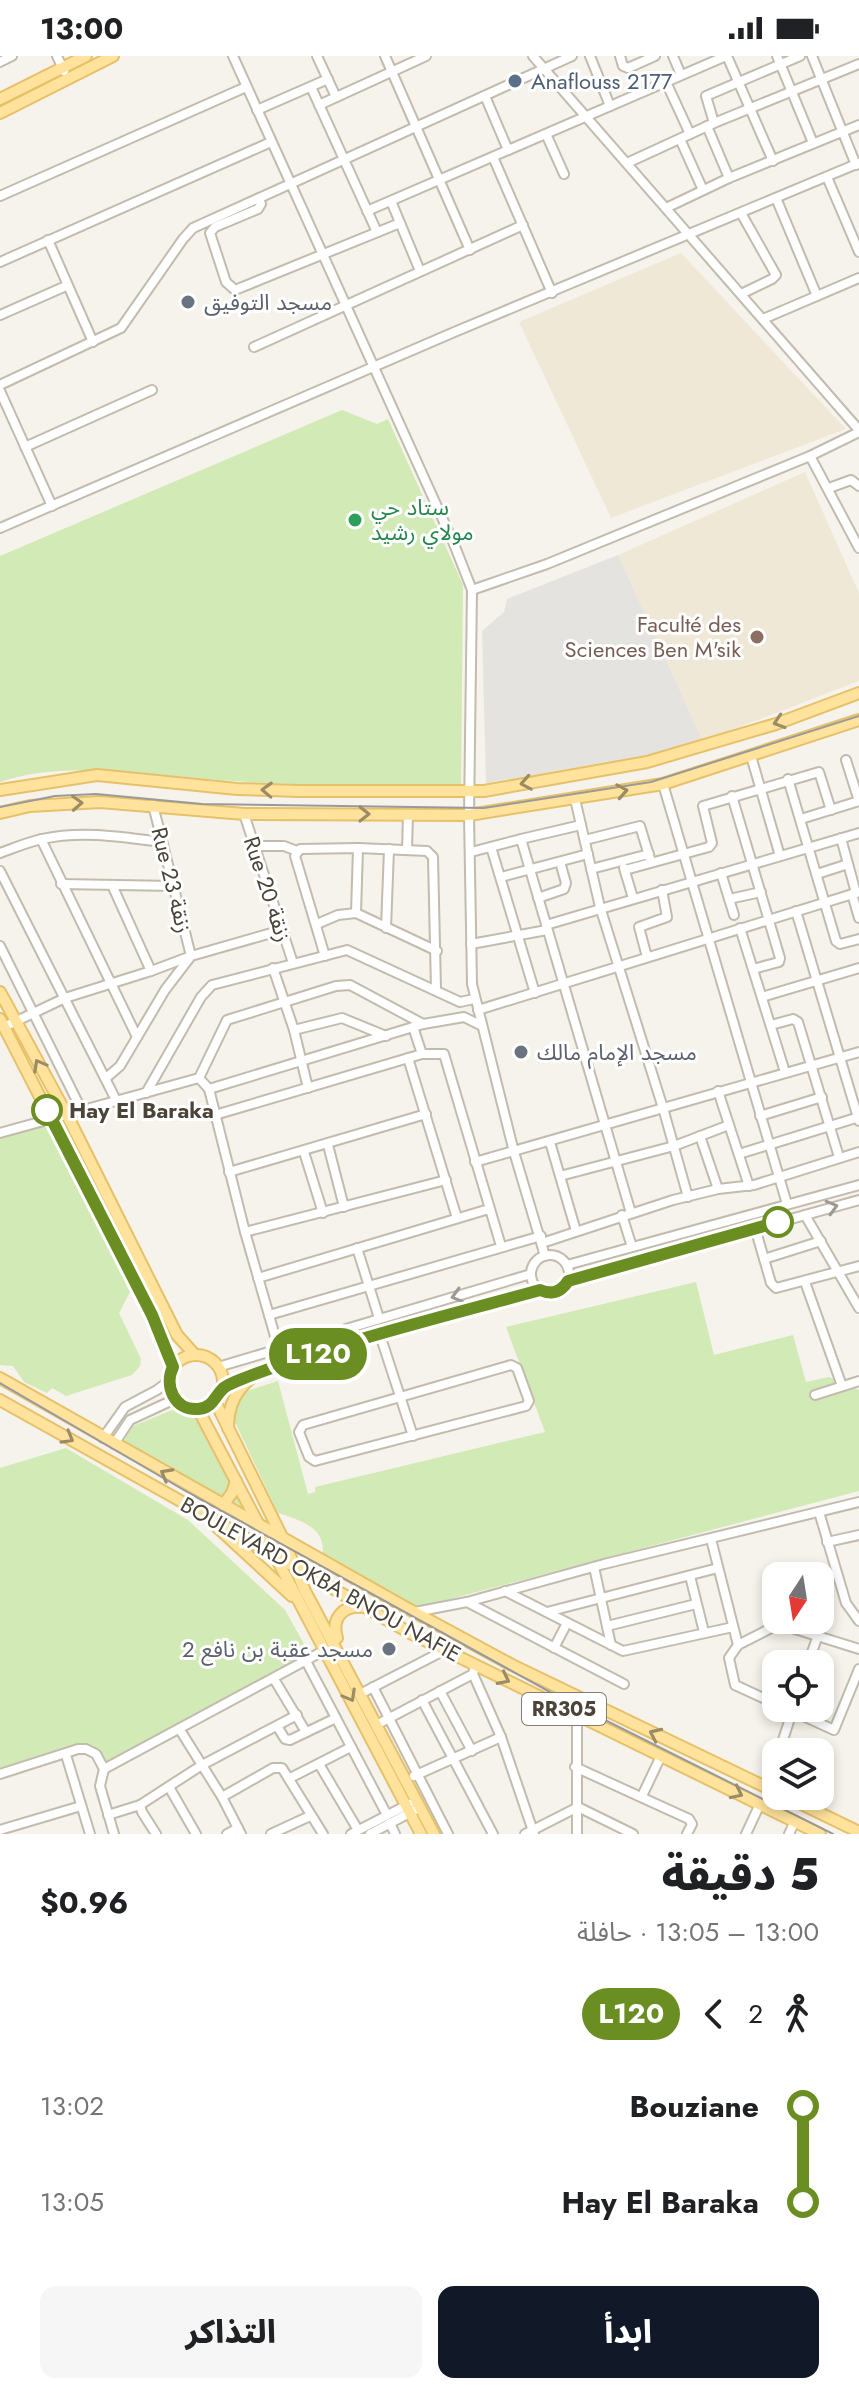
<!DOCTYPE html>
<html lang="ar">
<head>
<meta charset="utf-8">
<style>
  body { margin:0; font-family:Jost,"Noto Sans Arabic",sans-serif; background:#f6f6f6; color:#202124; direction:rtl; height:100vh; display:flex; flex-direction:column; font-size:30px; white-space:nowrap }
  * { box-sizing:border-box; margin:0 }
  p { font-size:26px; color:#757577 }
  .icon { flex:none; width:44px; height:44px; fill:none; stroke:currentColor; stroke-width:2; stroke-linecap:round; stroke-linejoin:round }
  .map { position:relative; height:1778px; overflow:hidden; direction:ltr }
  .drawer { display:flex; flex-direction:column; background:#fff; flex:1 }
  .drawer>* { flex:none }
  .badge { padding:0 16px; border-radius:26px; font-size:28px; line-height:52px }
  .needle { width:52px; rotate:192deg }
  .controls { position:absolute; left:762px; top:1506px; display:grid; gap:16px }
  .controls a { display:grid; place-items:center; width:72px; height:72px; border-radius:16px; background:#fff; box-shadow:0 4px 12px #0003; font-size:40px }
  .map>.badge { position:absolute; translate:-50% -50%; box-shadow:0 0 0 4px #fff }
  .legs { display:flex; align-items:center; gap:12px; height:88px; padding:0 40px; font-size:26px }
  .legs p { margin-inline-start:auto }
  .summary { display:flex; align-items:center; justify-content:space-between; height:136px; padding:0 40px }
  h1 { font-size:44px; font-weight:800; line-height:60px }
  .button { display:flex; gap:16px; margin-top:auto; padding:16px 40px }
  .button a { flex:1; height:92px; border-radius:16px; background:#111827; color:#fff; font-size:32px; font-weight:800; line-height:92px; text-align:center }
  .button a+a { background:#f6f6f6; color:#202124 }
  ul { padding:0 40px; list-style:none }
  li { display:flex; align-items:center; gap:28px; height:96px; font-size:30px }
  li i { display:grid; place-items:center; width:12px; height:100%; margin:0 10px; background:currentColor }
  li i::after { content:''; width:20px; height:20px; margin:-10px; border:6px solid; border-radius:50%; background:#fff }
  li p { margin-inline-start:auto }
  li:first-child i { background:linear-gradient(#0000 50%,currentColor 0) }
  li:last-child i { background:linear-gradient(currentColor 50%,#0000 0) }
  .status { display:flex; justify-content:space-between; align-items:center; height:56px; padding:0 40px; background:#fff; direction:ltr }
  .status svg { height:22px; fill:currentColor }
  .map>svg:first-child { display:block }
  .education { fill:#efe8d6 }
  .green { fill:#d2eab5 }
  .parking { fill:#e5e3e0 }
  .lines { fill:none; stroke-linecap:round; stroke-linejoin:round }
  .minor-casing { stroke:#c2bbae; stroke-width:12 }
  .major-casing { stroke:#e6c16a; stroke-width:14 }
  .minor { stroke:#fff; stroke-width:8 }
  .major { stroke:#ffe39c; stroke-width:10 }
  .tram { stroke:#9a9a9a; stroke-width:2 }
  .oneway { stroke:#9c8c66 }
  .oneway2 { stroke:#9c9892 }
  .line-1-casing { stroke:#fff; stroke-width:18 }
  .line-1 { stroke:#6b8e23; stroke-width:12 }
  .service-dot { fill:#5c6f8a; stroke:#fff; stroke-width:3 }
  .worship-dot { fill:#6b7280; stroke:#fff; stroke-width:3 }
  .leisure-dot { fill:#2e9e5b; stroke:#fff; stroke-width:3 }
  .education-dot { fill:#8d6e63; stroke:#fff; stroke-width:3 }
  .stop-1-dot { fill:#fff; stroke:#6b8e23; stroke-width:4 }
  .labels { text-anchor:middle; stroke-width:6; stroke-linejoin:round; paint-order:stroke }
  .shield { fill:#fff; stroke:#817c74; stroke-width:2 }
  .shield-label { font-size:20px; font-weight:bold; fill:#4b4439 }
  .service-label { font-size:22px; fill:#4e5e75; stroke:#fff; text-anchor:start }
  .worship-label { font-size:22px; fill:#5b616d; stroke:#fff; text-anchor:start }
  .leisure-label { font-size:22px; fill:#27864d; stroke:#fff; text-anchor:start }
  .education-label { font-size:22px; fill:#785e54; stroke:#fff; text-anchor:end }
  .street-label { font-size:22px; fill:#4b4439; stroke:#fff }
  .stop-label { font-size:22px; font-weight:bold; fill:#4b4439; stroke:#fff; text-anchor:start }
</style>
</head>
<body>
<div class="status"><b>13:00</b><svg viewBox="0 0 49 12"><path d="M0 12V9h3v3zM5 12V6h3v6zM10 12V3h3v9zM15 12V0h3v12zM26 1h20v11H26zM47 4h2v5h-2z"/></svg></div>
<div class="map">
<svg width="859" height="1778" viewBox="0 0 859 1778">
  <rect width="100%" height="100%" fill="#f6f3ec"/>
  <!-- education -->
  <g class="education">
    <polygon points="681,197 846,373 611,462 519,266"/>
    <polygon points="805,416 859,537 859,625 703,685 618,499"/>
  </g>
  <!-- green -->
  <g class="green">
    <path d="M342,354L377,368L388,363L463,529L461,734C380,731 299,730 218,724C150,719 65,704 0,726V500Z"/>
    <polygon points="50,1068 130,1236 119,1257 141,1303 140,1310 132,1319 66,1340 52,1332 47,1337 24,1326 13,1310 0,1309 0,1083"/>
    <path d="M696,1226L714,1299L793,1279L806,1326L829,1321L859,1334V1435L431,1548L421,1557L322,1500C328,1472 300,1464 278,1457L226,1347L228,1341L278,1325L308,1438L315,1436V1431L545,1376L506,1271Z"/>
    <polygon points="175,1353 195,1361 245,1457 121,1389 133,1370"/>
    <polygon points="66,1392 188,1464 285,1554 309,1597 106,1708 71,1689 0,1712 0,1412"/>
  </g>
  <!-- parking -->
  <polygon class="parking" points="618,499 703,685 642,700 486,727 482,575 504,556 507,543"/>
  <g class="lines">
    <!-- minor casing -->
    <g class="minor-casing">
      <g id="minor">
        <polyline points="57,0 64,15"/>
        <polyline points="233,0 454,488 472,534 469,759 472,928 514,1096 545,1200"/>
        <polyline points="317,0 336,41"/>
        <polyline points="385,0 470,194"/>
        <polyline points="533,0 859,374"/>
        <polyline points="590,0 610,50"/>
        <polyline points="620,0 623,10 628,12 655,0"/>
        <polyline points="673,0 681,19"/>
        <polyline points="727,0 773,105"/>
        <polyline points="777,0 813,87"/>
        <polyline points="812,0 856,109"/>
        <polyline points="0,6 12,0"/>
        <polyline points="666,26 690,78"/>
        <polyline points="311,31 377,176"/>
        <polyline points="485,40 508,94"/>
        <polyline points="319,49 426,0"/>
        <polyline points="257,54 328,23"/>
        <polyline points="714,67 706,40 800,0"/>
        <polyline points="707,70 729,122"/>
        <polyline points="546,78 564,118"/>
        <polyline points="680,83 703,134"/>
        <polyline points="493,101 552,237"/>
        <polyline points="627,107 714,67 859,8"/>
        <polyline points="827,121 859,196"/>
        <polyline points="0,140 246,31"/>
        <polyline points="259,142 261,148 258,153 215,171 210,177 226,226 235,234 400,167"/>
        <polyline points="776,142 817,240"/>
        <polyline points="391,145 420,215"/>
        <polyline points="666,152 729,122 859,69"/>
        <polyline points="367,155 726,0"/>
        <polyline points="741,157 776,219 772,223 741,238"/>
        <polyline points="48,184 93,286"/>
        <polyline points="0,206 271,86"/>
        <polyline points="0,259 66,230"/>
        <polyline points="763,263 859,222"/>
        <polyline points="254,291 523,169"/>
        <polyline points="0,329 121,272 183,183 193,172 572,0"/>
        <polyline points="0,335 52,450"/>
        <polyline points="25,391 152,334"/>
        <polyline points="810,400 859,492"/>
        <polyline points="829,432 851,424 859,430"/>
        <polyline points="0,472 452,277 859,107"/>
        <polyline points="472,534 547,508 810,400 859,376"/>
        <polyline points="751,700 780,800"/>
        <polyline points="788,723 836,885 840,888 859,883"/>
        <polyline points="663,728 787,1148"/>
        <polyline points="732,740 780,902 779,906 753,913"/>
        <polyline points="575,743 600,851 663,1052 688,1141"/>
        <polyline points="244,758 293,907"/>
        <polyline points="801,763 859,745 846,704"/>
        <polyline points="841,782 856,837"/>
        <polyline points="41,783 137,981"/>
        <polyline points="521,783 581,769"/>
        <polyline points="585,784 640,770 651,806"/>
        <polyline points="254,790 284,790 297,795"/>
        <polyline points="491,791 535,937"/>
        <polyline points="407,794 408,758"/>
        <polyline points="471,796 521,783 631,1157"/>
        <path d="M0,797C14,792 28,786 42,783C82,774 123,781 162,786"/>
        <polyline points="624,812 633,842"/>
        <polyline points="591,813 649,798"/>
        <polyline points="625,814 709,791 712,787 703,750 819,716 831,754"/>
        <polyline points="0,815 117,1046"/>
        <polyline points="721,817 734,859"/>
        <polyline points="817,818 848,808"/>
        <polyline points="501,821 588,798"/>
        <polyline points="61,828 174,830"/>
        <polyline points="112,829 151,915"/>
        <polyline points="852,838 859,862"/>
        <polyline points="538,842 564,833 566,827 560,806"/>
        <polyline points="729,843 761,836"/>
        <polyline points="796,855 859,1065"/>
        <polyline points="356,857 358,792"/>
        <polyline points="317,868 338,859 356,857 437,895"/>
        <polyline points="546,869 859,777"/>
        <polyline points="386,872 389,793"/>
        <polyline points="740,872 785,1016"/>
        <polyline points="471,888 547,874"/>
        <polyline points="0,890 82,1055"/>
        <polyline points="325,900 295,800 300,793 358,792 427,795 433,801 436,933"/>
        <polyline points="647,901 639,871 667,861 662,834"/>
        <polyline points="273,912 294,974 308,1032"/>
        <polyline points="762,941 859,912"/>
        <polyline points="478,954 859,836"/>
        <polyline points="771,969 793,963 798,966 839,1101"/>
        <polyline points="4,971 65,942 151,915 191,900 153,749"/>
        <polyline points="413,971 422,998"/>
        <polyline points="294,974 342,962 386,980"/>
        <polyline points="408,1002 457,1162"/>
        <polyline points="106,1022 120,1010 165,934 191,900 282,874"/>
        <polyline points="199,1022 209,1033 245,1176 279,1294"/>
        <polyline points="209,1033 423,968 464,961 482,970"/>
        <polyline points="718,1035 749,1130"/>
        <polyline points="146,1037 201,941 212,929 347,894 460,946 474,943"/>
        <polyline points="215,1059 422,998 444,998 501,1190"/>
        <polyline points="760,1060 822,1041"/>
        <polyline points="0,1077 199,1022 227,964 336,930 350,929 423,968"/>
        <polyline points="700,1080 718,1133"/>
        <polyline points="550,1086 576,1175"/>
        <polyline points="328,1089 344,1151"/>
        <polyline points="304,1096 323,1157"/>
        <polyline points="739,1098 859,1061"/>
        <polyline points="475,1106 859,996"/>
        <polyline points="229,1116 426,1058"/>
        <polyline points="560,1120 674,1090 729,1069"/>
        <polyline points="622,1159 632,1191"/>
        <polyline points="805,1159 859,1252"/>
        <polyline points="755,1172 771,1227 776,1232 859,1210"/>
        <polyline points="245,1176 446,1124"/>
        <polyline points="542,1187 673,1144 718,1133 754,1129 859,1096"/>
        <polyline points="357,1192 379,1262"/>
        <circle cx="550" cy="1218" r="19"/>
        <polyline points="764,1203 821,1185"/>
        <polyline points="567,1209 859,1129"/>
        <polyline points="258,1222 489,1153"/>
        <polyline points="568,1225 859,1144"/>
        <polyline points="805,1226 842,1330"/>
        <polyline points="269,1259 541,1180"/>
        <polyline points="380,1279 413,1380"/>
        <polygon points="511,1309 517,1312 529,1345 526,1350 315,1405 309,1401 299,1376 303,1369"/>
        <polyline points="218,1311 531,1218"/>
        <polyline points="222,1333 245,1322 344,1289 540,1234"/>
        <polyline points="815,1339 859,1325"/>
        <polyline points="103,1382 125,1351 157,1334 169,1325"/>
        <polyline points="114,1388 130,1364 175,1343"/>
        <polyline points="819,1456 846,1547 859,1565"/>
        <polyline points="711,1483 738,1589"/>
        <polyline points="827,1486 859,1479"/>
        <polyline points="594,1511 611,1589"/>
        <polyline points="690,1520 704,1576"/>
        <polyline points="505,1535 623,1595 733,1571"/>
        <polyline points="467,1546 624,1628"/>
        <polyline points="415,1556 467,1546 604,1508 859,1446"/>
        <polyline points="547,1556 718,1512"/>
        <polyline points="607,1570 696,1548"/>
        <polyline points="554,1592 567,1567"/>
        <polyline points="306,1605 387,1759"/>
        <polyline points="808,1608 818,1579"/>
        <polyline points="473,1618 501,1681 534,1778"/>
        <polyline points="274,1623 306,1676"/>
        <polyline points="373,1631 448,1778"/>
        <polyline points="440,1635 472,1695"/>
        <polyline points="362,1637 445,1594"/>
        <polyline points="422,1644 493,1778"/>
        <polyline points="776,1648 735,1629 729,1602 738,1589 779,1568 859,1593"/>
        <polyline points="786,1652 834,1674 859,1613"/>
        <polyline points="577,1660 577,1778"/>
        <polyline points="378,1668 473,1618 474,1614"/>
        <polyline points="277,1670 285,1683 290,1684 336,1662"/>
        <polyline points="180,1674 222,1741 241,1778"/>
        <polyline points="779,1696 793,1653"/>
        <polyline points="66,1699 90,1778"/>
        <polyline points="319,1708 358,1774"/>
        <polyline points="575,1711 689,1763 692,1768 687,1778"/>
        <polyline points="104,1713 325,1594"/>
        <polyline points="104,1713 100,1730 114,1778"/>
        <polyline points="0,1718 78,1693 86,1693 96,1698 104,1713"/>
        <polyline points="414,1720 501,1681"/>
        <polyline points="290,1722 351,1691"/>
        <polyline points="169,1731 196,1778"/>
        <polyline points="768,1732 776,1706"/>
        <polyline points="642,1740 661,1700"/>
        <polyline points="222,1741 273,1712 282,1712 323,1778"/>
        <polyline points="140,1749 142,1756 156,1778"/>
        <polyline points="108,1759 140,1749 202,1709 297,1659"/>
        <polyline points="390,1767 395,1778"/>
        <polyline points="0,1774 81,1750"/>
        <polyline points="227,1778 238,1772"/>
        <polyline points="271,1778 310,1760"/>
        <polyline points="351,1778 409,1748"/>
        <polyline points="370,1778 415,1754"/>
        <polyline points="525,1778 578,1751 633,1778"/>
        <polyline points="746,1778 760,1748"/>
        <polyline points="789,1778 795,1765"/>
      </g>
    </g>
    <!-- major casing -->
    <g class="major-casing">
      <g id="major">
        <polyline points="0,43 86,0"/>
        <polyline points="0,57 113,0"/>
        <polyline points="0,734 97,719 237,733 299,735 484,735 647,706 776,668 859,637"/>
        <polyline points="0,757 30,750 100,746 244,758 469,759 663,728 859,664"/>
        <polyline points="0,936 67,1059 177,1279 195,1299"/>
        <polyline points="0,963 152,1259 173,1311"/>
        <circle cx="196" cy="1326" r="27"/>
        <polyline points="0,1322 405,1551 512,1609 776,1736"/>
        <polyline points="0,1344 202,1457 410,1577 820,1778"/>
        <polyline points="215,1345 282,1481 305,1535 434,1778"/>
        <polyline points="198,1353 421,1778"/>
        <path d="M228,1372C228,1348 237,1332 256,1318"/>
        <polyline points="223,1449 232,1437 236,1425"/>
        <polyline points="215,1469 292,1540"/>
        <path d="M337,1582C331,1563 342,1549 363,1551"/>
        <polyline points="785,1740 859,1776"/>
      </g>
    </g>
    <!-- minor -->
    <use href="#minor" class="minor"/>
    <!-- major -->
    <use href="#major" class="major"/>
    <!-- tram -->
    <g class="tram">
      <polyline points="0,751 55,740 96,738 202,748 484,752 651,726 859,660"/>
      <polyline points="0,1327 189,1437 559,1641 833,1778"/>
    </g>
  </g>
  <!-- one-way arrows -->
  <defs><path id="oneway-chevron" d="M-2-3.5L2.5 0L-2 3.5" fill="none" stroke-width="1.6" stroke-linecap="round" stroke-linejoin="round" transform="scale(2)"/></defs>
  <g class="oneway">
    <use href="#oneway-chevron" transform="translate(779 666) rotate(162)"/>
    <use href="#oneway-chevron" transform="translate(526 727) rotate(170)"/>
    <use href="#oneway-chevron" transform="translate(267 734) rotate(-178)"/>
    <use href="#oneway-chevron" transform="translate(622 735) rotate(-10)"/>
    <use href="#oneway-chevron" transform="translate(77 747) rotate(-3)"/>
    <use href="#oneway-chevron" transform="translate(364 758)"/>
    <use href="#oneway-chevron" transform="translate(39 1009) rotate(-119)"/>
    <use href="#oneway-chevron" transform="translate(68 1382) rotate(30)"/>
    <use href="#oneway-chevron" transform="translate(166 1418) rotate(-151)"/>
    <use href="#oneway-chevron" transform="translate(504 1623) rotate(27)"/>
    <use href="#oneway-chevron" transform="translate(350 1640) rotate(61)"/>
    <use href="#oneway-chevron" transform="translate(655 1678) rotate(-155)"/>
    <use href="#oneway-chevron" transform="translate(737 1737) rotate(26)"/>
  </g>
  <g class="oneway2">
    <use href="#oneway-chevron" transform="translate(832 1151) rotate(-16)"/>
    <use href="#oneway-chevron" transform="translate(457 1240) rotate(164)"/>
  </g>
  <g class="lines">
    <!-- line-1 casing -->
    <g class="line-1-casing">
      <path id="line-1" d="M47,1054L152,1259L173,1311C164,1329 174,1355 198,1353C214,1352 215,1338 225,1331C231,1327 240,1324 247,1321C342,1285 442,1261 540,1234C552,1239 561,1236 568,1225L778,1166"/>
    </g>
    <!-- line-1 -->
    <use href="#line-1" class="line-1"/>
  </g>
  <!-- markers -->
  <circle class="service-dot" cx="515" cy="25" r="8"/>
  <g class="worship-dot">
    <circle cx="188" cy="246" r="8"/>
    <circle cx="521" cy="996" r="8"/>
    <circle cx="389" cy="1593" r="8"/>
  </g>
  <circle class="leisure-dot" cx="355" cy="464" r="8"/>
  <circle class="education-dot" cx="757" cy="581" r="8"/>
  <g class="stop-1-dot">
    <circle cx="47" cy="1054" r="14"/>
    <circle cx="778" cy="1166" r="14"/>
  </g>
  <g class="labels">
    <!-- shield labels -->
    <rect class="shield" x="522" y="1637" width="84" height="32" rx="6"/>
    <g class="shield-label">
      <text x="564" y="1660">RR305</text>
    </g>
    <!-- service labels -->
    <g class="service-label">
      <text x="531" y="33">Anaflouss 2177</text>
    </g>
    <!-- worship labels -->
    <g class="worship-label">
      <text x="204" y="254">مسجد التوفيق</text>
      <text x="537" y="1004">مسجد الإمام مالك</text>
      <text x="373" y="1601" text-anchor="end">مسجد عقبة بن نافع 2</text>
    </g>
    <!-- leisure labels -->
    <g class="leisure-label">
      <text x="371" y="459">ستاد حي<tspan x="371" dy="25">مولاي رشيد</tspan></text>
    </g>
    <!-- education labels -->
    <g class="education-label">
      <text x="741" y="576">Faculté des<tspan x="741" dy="25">Sciences Ben M'sik</tspan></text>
    </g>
    <!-- street labels -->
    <g class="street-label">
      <text transform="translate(172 824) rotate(76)" y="8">Rue 23 زنقة</text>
      <text transform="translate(268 833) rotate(72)" y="8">Rue 20 زنقة</text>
      <text transform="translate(321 1523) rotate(29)" y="8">BOULEVARD OKBA BNOU NAFIE</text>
    </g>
    <!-- stop labels -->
    <g class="stop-label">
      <text x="69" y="1062">Hay El Baraka</text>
    </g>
  </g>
</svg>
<div class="controls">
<a><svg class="needle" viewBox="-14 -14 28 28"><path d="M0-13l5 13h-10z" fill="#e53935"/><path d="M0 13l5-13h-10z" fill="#757577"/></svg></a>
<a><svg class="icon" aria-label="locate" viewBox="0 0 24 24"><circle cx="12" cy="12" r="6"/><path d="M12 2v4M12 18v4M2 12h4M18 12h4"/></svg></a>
<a><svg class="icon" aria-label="layers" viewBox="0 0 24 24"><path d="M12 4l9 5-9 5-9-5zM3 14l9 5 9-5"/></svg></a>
</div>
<b class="badge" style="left:318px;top:1298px;background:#6b8e23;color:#fff">L120</b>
</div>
<section class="drawer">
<div class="summary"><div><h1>5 دقيقة</h1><p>13:00 – 13:05 · حافلة</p></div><b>$0.96</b></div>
<div class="legs"><svg class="icon" aria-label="walk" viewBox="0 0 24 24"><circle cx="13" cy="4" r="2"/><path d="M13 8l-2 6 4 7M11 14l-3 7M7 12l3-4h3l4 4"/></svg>2<svg class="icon" aria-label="back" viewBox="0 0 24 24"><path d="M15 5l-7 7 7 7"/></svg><b class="badge" style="background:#6b8e23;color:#fff">L120</b></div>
<ul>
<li><i style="color:#6b8e23"></i><b>Bouziane</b><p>13:02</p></li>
<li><i style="color:#6b8e23"></i><b>Hay El Baraka</b><p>13:05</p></li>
</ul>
<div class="button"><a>ابدأ</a><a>التذاكر</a></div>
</section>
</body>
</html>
